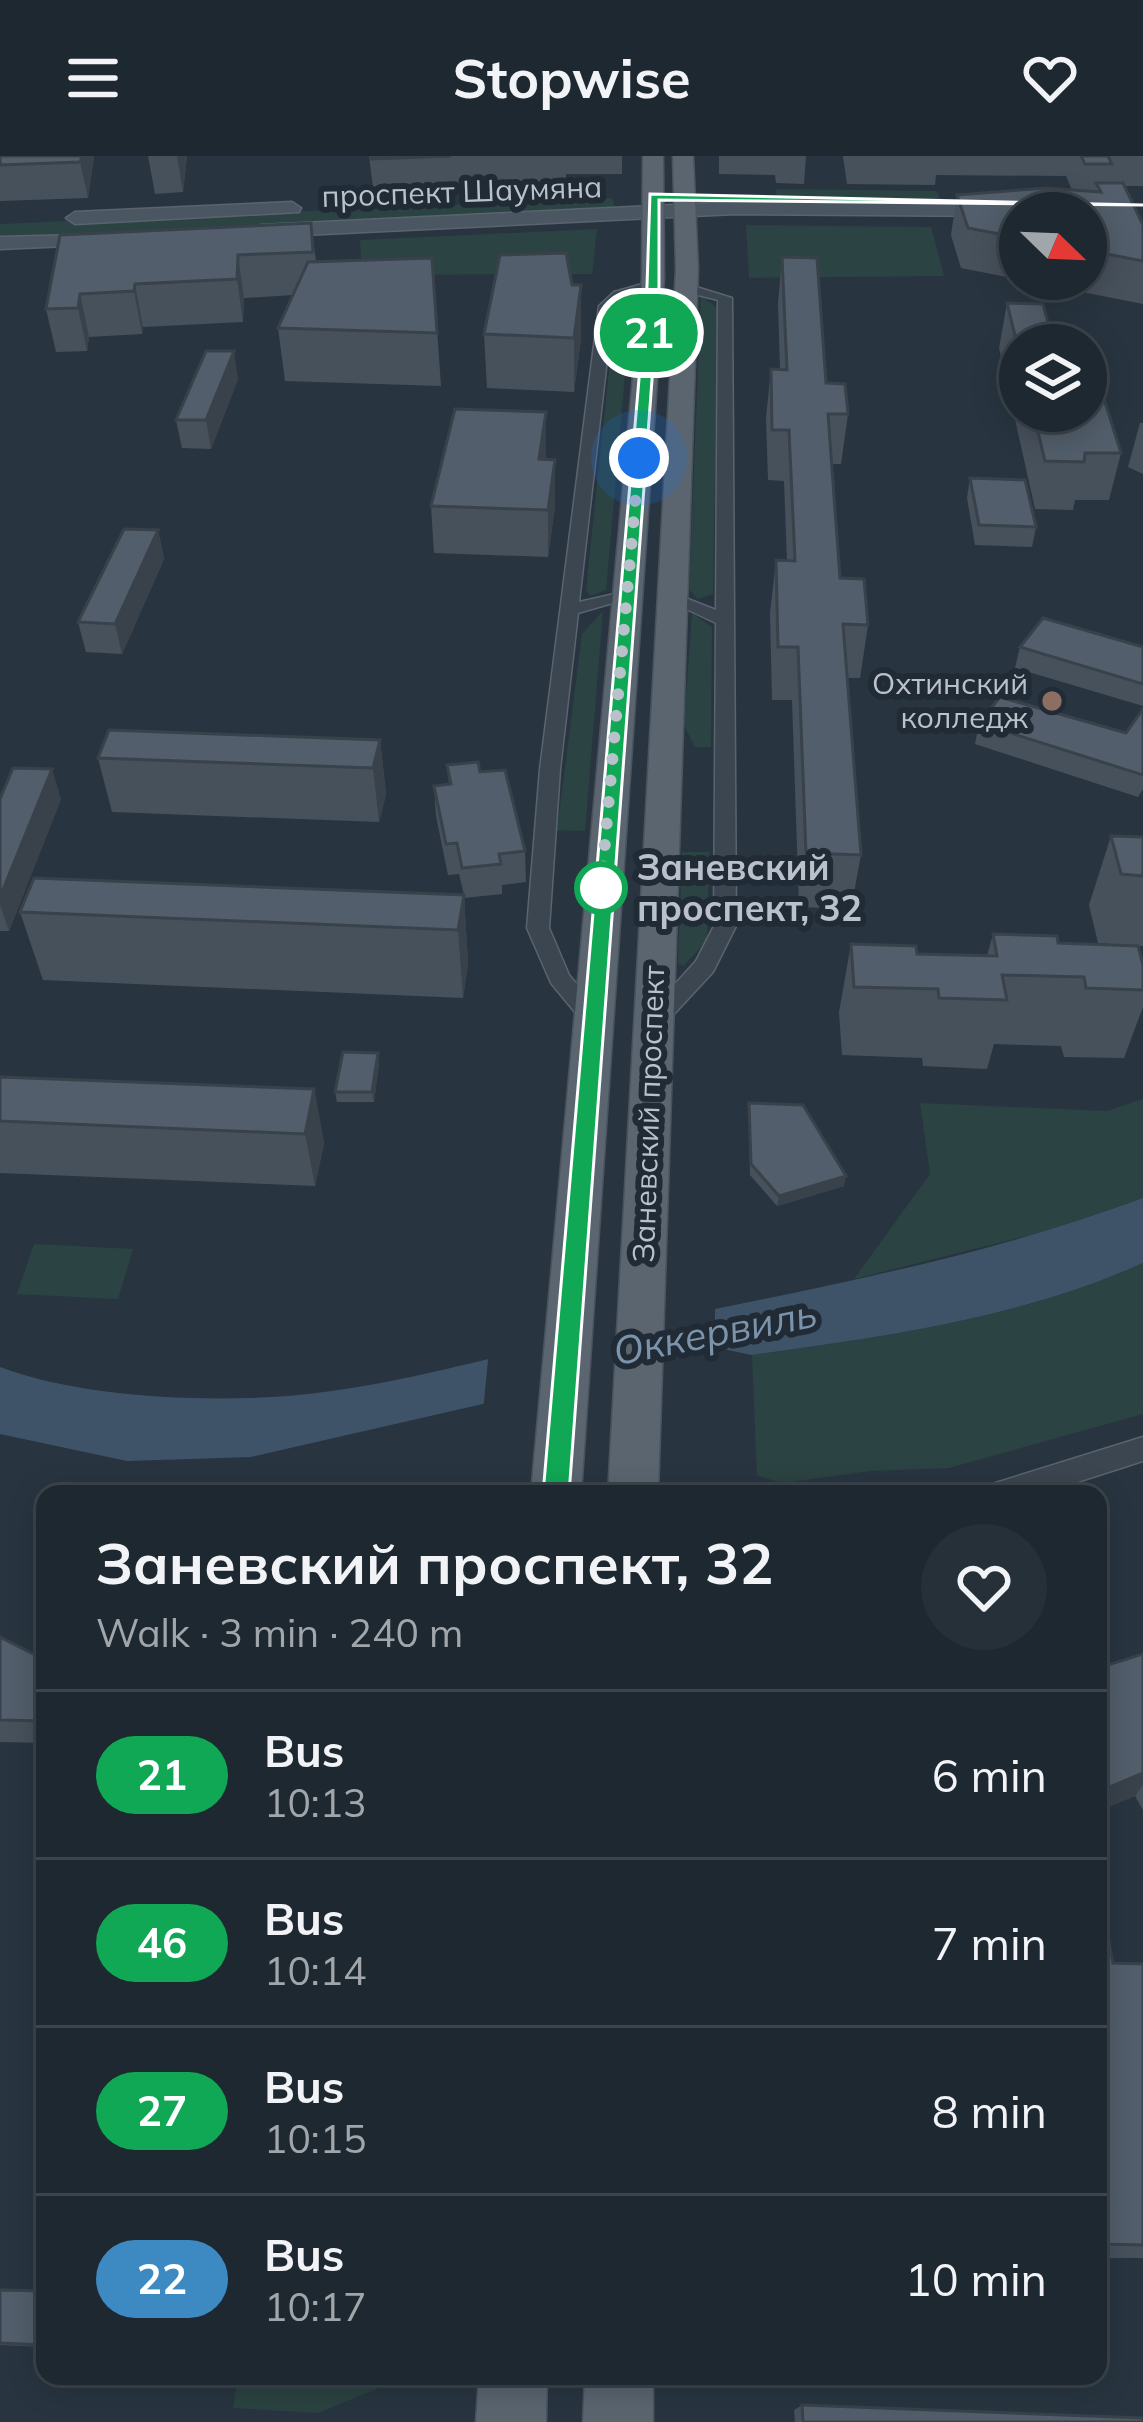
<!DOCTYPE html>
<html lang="en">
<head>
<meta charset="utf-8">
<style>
  body { margin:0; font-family:Mulish,sans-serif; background:#263038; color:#f1f3f6; height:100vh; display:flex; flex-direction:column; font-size:45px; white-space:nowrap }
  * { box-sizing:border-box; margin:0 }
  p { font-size:39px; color:#a1a6ab }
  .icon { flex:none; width:66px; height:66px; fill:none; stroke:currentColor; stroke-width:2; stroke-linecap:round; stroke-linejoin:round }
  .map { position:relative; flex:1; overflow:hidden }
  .panel { position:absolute; left:36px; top:1329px; width:1071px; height:900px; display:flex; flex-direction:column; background:#1e2830; border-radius:24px; box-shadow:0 6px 30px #0003,0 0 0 3px #3c444c }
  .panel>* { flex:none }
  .badge { padding:0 24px; border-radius:39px; font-size:42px; line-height:78px }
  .needle { width:78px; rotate:113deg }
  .fabs { position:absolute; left:999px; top:36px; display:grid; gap:24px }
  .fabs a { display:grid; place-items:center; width:108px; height:108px; border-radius:50%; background:#1e2830; box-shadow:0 6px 30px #0003,0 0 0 3px #3c444c; font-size:60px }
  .you { position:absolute; width:60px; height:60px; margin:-30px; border:9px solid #fff; border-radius:50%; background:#1a73e8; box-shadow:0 0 0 18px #1a73e833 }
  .map>.badge { position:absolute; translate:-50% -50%; box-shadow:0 0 0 6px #fff }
  .round { display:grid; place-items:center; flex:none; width:126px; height:126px; border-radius:63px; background:#263038 }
  .headline { display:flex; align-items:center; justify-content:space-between; height:204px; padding:0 60px }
  h1 { font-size:57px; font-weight:700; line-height:90px }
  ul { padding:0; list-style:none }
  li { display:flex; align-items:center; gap:36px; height:168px; padding:0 60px; border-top:3px solid #3c444c }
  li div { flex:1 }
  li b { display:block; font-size:45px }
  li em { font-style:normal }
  li .badge { min-width:132px; font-weight:700; text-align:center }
  header { display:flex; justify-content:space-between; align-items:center; height:156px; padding:0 60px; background:#1e2830; font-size:54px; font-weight:700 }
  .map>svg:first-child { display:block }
  .green { fill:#2b4342 }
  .water { fill:#3f5368 }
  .pier { fill:#283540 }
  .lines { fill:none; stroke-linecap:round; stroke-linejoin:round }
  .street-casing { stroke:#5a646e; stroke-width:3 }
  .secondary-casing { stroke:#5a646e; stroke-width:3 }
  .primary-casing { stroke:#49525d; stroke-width:3 }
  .street { fill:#3c4650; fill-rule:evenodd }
  .secondary { fill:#4b5663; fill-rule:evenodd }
  .primary { fill:#5a6570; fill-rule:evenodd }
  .wall { fill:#47515c; fill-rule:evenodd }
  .shaded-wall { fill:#39424b }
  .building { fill:#525e6b; stroke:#39424b; stroke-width:3 }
  .line { fill:#10a855; stroke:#fff; stroke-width:3 }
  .walk { stroke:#b9c1cb; stroke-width:12; stroke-dasharray:0 21.6 }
  .education-dot { fill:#8d6e63; stroke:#212b36; stroke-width:4.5 }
  .stop-dot { fill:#fff; stroke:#10a855; stroke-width:6 }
  .labels { text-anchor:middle; stroke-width:12; stroke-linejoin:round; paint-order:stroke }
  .far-street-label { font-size:30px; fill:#b9c1cb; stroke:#212b36 }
  .far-poi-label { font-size:30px; fill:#b9c1cb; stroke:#212b36; text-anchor:end }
  .stop-label { font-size:36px; font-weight:bold; fill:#b9c1cb; stroke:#212b36; text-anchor:start }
  .water-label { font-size:39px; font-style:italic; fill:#7c94ab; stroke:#212b36 }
</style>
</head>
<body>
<header><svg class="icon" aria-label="menu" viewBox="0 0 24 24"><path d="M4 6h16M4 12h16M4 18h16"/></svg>Stopwise<svg class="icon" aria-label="heart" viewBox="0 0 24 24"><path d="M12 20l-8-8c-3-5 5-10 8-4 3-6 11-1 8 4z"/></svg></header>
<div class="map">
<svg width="1143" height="2266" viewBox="0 0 1143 2266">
  <rect width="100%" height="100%" fill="#283540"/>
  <!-- green -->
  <g class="green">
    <polygon points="776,33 937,35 940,43 777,42"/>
    <polygon points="612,42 617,56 0,82 0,68"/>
    <polygon points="746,69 931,71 944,120 749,122"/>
    <polygon points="597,73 592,118 362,119 360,84"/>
    <polygon points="632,139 606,434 590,440 586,433 616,148"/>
    <polygon points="701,140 718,152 713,438 698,443 689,434"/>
    <polygon points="603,455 585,675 557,674 582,478"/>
    <polygon points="692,457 712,471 711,591 695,591 684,569"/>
    <polygon points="682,696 709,696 707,785 683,810 678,807"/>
    <polygon points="1143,943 1143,1042 1070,1069 854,1123 930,1018 920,947 1107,955"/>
    <polygon points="34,1088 133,1093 118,1143 17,1138"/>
    <path d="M1143,1107V1258L949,1312L871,1315L783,1327L757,1320L752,1199C886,1180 1018,1163 1143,1107Z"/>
    <polygon points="238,2220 408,2220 318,2257 233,2252"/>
  </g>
  <!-- water -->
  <path class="water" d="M1143,1042V1107C1018,1163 886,1180 752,1199L723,1193L251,1301L127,1305L0,1278V1211C81,1242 211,1247 298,1239C397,1230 505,1197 603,1176C783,1138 969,1107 1143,1042Z"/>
  <!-- pier -->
  <polygon class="pier" points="715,1146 715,1201 483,1255 489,1194"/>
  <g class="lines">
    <!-- street casing -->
    <g class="street-casing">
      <g id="street">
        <polygon points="653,125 658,132 624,142 613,151 579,446 628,435 637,440 578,457 560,613 549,772 569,819 604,861 592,869 584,867 551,827 527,772 540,613 599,150 614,136"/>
        <polygon points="683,127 732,142 736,770 713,816 660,873 652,875 640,867 696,805 714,770 716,467 661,441 670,436 716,454 718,144 678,134"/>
        <polygon points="1143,1281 1143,1305 1040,1338 984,1338 989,1329"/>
      </g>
    </g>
    <!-- secondary casing -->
    <g class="secondary-casing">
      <g id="secondary">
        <polygon points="292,46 301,52 299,56 75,68 66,62 75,56"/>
        <polygon points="735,46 1006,48 1015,54 1006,60 735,58 261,81 251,75 261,69"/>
        <polygon points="119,78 119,86 112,88 0,93 0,81"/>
      </g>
    </g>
    <!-- primary casing -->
    <g class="primary-casing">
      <g id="primary">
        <polygon points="643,0 663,0 664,122 581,1338 531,1338 642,122"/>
        <polygon points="673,0 693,0 698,113 658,1338 608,1338 676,113"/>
        <polygon points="479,2220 547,2220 546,2266 476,2266"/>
        <polygon points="585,2220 653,2220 653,2266 583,2266"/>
      </g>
    </g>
    <!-- street -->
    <use href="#street" class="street"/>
    <!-- secondary -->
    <use href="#secondary" class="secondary"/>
    <!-- primary -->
    <use href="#primary" class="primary"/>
  </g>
  <!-- wall -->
  <g class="wall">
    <polygon points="0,0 94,0 88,42 0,45"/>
    <polygon points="148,0 187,0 183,36 155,38"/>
    <polygon points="369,0 622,0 622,18 566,18 566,31 374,39"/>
    <polygon points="719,0 806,0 804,28 776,27 775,19 719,18"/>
    <path d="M843,0H1143V30H1125L1143,69V148L961,112L951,79L957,39L1072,34L1066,20L936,19L935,29L847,28ZM1020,57H1086V123H1020Z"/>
    <polygon points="311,67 316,105 432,102 441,230 285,225 278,172 293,139 244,142 243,166 143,171 142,178 89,181 87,195 56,196 46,153 60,79"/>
    <polygon points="782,101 826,227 848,258 841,308 832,308 840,422 868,469 860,522 847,522 861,699 851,753 799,751 792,544 772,544 770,457 776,404 787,405 784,325 768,324 766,262 771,213 780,213 778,148"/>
    <polygon points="572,129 581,129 581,181 574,236 487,232 484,178"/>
    <polygon points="1007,147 1020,189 1020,255 1086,255 1121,297 1109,344 1075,344 1073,354 1035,353 999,192"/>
    <polygon points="238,223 211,293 182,292 176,264"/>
    <polygon points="1140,267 1143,267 1143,318 1128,311"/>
    <polygon points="546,304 555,304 555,350 548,401 434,397 431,350"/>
    <polygon points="970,322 1036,371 1032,391 975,389 967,342"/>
    <polygon points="158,374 164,403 122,498 86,496 78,466"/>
    <polygon points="1020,491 1143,491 1143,550 1015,512"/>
    <polygon points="1143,553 1143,633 1138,641 975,588 979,567 1126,577"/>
    <polygon points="380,584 386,638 379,666 112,656 98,602"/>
    <polygon points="447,609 480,616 525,695 526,726 502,729 502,738 464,742 464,740 468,808 463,842 43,824 20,756 464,739 459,718 448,719 436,660 434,630 449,628"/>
    <polygon points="0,643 61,643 9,775 0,775"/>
    <polygon points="1111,680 1143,681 1143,790 1138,790 1143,809 1143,851 1124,902 1064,901 1061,890 994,888 987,913 923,910 922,902 842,899 839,856 851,788 917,798 987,800 993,778 1058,787 1137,790 1098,787 1089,749"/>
    <polygon points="379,907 374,946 337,946 335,936"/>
    <polygon points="0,921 314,933 324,987 315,1030 0,1017"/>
    <polygon points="749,947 844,1030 777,1050 750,1019"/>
    <polygon points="0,1481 45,1504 45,1587 0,1586"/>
    <polygon points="1143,1498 1143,1654 1135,1640 1098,1655 1098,1512"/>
    <polygon points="1098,1728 1113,1807 1143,1808 1143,2102 1098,2102"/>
    <polygon points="0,2134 45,2135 45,2191 0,2189"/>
    <polygon points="802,2249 1143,2266 795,2266 794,2254"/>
  </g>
  <!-- shaded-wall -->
  <g class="shaded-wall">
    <polygon points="82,0 94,0 88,42 80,6"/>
    <polygon points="177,0 187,0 183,36"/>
    <polygon points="238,99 244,142 243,166 237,123"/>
    <polygon points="135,128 143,171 142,178 134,135"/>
    <polygon points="581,129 581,181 574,236 574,182"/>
    <polygon points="80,138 89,181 87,195 78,152"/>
    <polygon points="234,195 238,223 211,293 206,264"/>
    <polygon points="546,256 546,301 539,350 539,303"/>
    <polygon points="555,304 555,350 548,401 548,354"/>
    <polygon points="158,374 164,403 122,498 115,468"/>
    <polygon points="380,584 386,638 379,666 373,612"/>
    <polygon points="52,613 61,643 9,775 0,749 0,741"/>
    <polygon points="464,739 468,808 463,842 458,774"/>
    <polygon points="378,897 379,907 374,946 372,936"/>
    <polygon points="314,933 324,987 315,1030 305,978"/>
    <polygon points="846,1020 844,1030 777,1050 779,1040"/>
    <polygon points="1143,1617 1143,1629 1135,1640 1098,1655 1098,1643 1105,1633"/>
  </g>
  <!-- building -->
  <g class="building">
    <polygon points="0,0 82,0 80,6 0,9"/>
    <polygon points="370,0 451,0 371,3"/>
    <polygon points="1081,0 1108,0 1112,8 1085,8"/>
    <polygon points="1096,27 1123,27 1143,69 1143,105 1086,94 1086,57 1020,57 1020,82 968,72 957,39 1046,32 1101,36"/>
    <polygon points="311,67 313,96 238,99 237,123 135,128 134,135 80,138 78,152 46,153 60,79"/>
    <polygon points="566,97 572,129 581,129 574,182 484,178 500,99"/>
    <polygon points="782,101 817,102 826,227 845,228 848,258 828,258 840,422 864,423 868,469 843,468 861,699 806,697 798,491 778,491 776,404 795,405 789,274 772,274 771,213 787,214"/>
    <polygon points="432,102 437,177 278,172 308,106"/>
    <polygon points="1007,147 1043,148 1054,189 1020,189 1020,200"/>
    <polygon points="206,195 234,195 206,264 176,264"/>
    <polygon points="1086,205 1092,205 1121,297 1085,297 1084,306 1045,305 1033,255 1086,255"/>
    <polygon points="455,253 546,256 539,303 555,304 548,354 431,350"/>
    <polygon points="970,322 1025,324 1036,371 979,369"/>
    <polygon points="124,373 158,374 115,468 78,466"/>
    <polygon points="1043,462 1143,491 1143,528 1020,491"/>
    <polygon points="1000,541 1126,577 1143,553 1143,619 979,567"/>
    <polygon points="109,574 380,584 373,612 98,602"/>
    <polygon points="478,606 480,616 505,614 525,695 499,698 501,708 462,712 457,687 446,688 434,630 451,628 447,609"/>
    <polygon points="13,612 52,613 0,741 0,643"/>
    <polygon points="1111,680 1143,681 1143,720 1121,718"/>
    <polygon points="34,722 464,739 458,774 20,756"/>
    <polygon points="993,778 1057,780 1058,787 1138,790 1143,809 1143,834 1086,832 1084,821 1002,819 1007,844 939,842 938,833 854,831 851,788 916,790 917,798 997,800"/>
    <polygon points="343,896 378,897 372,936 335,936"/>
    <polygon points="0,921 314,933 305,978 0,965"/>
    <polygon points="749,947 803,949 846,1020 779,1040 751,1008"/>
    <polygon points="0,1481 45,1504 45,1565 0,1564"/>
    <polygon points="1143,1498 1143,1617 1105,1633 1098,1644 1098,1512"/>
    <polygon points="1098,1728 1113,1807 1143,1808 1143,2089 1098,2088"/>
    <polygon points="0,2134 45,2135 45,2189 0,2187"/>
    <polygon points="802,2249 1143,2262 1143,2266 803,2266"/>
  </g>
  <!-- line -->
  <polygon class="line" points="650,38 1143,49 659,44 659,130 569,1338 556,1349 543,1338 647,130"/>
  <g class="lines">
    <!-- walk -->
    <polyline class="walk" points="601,732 639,302"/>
  </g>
  <!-- markers -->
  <circle class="education-dot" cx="1052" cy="545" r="12"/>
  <circle class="stop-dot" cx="601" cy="732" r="24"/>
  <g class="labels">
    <!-- far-street labels -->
    <g class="far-street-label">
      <text transform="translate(462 36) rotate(-2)" y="10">проспект Шаумяна</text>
      <text transform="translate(649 958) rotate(-88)" y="10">Заневский проспект</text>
    </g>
    <!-- far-poi labels -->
    <g class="far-poi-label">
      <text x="1028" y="538">Охтинский<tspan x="1028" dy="34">колледж</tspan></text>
    </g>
    <!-- stop labels -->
    <g class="stop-label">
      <text x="637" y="724">Заневский<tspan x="637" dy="41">проспект, 32</tspan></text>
    </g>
    <!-- water labels -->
    <g class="water-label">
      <text transform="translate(715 1176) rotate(-11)" y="14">Оккервиль</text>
    </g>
  </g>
</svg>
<div class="fabs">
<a><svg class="needle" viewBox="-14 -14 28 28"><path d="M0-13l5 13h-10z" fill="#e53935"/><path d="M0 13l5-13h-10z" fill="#a1a6ab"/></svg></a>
<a><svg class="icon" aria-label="layers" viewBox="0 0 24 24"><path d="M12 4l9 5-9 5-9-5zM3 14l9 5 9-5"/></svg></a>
</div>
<div class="you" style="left:639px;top:302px"></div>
<b class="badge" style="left:649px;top:177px;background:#10a855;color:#fff">21</b>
<section class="panel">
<div class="headline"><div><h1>Заневский проспект, 32</h1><p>Walk · 3 min · 240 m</p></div><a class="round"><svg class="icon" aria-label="heart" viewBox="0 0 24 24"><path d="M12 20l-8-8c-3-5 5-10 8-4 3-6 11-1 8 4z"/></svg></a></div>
<ul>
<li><span class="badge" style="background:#10a855;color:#fff">21</span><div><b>Bus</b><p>10:13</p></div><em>6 min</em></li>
<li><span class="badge" style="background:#10a855;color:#fff">46</span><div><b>Bus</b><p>10:14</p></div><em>7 min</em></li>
<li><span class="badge" style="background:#10a855;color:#fff">27</span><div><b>Bus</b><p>10:15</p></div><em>8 min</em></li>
<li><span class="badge" style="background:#3d8ac2;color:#fff">22</span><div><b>Bus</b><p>10:17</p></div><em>10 min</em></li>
</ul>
</section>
</div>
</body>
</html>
